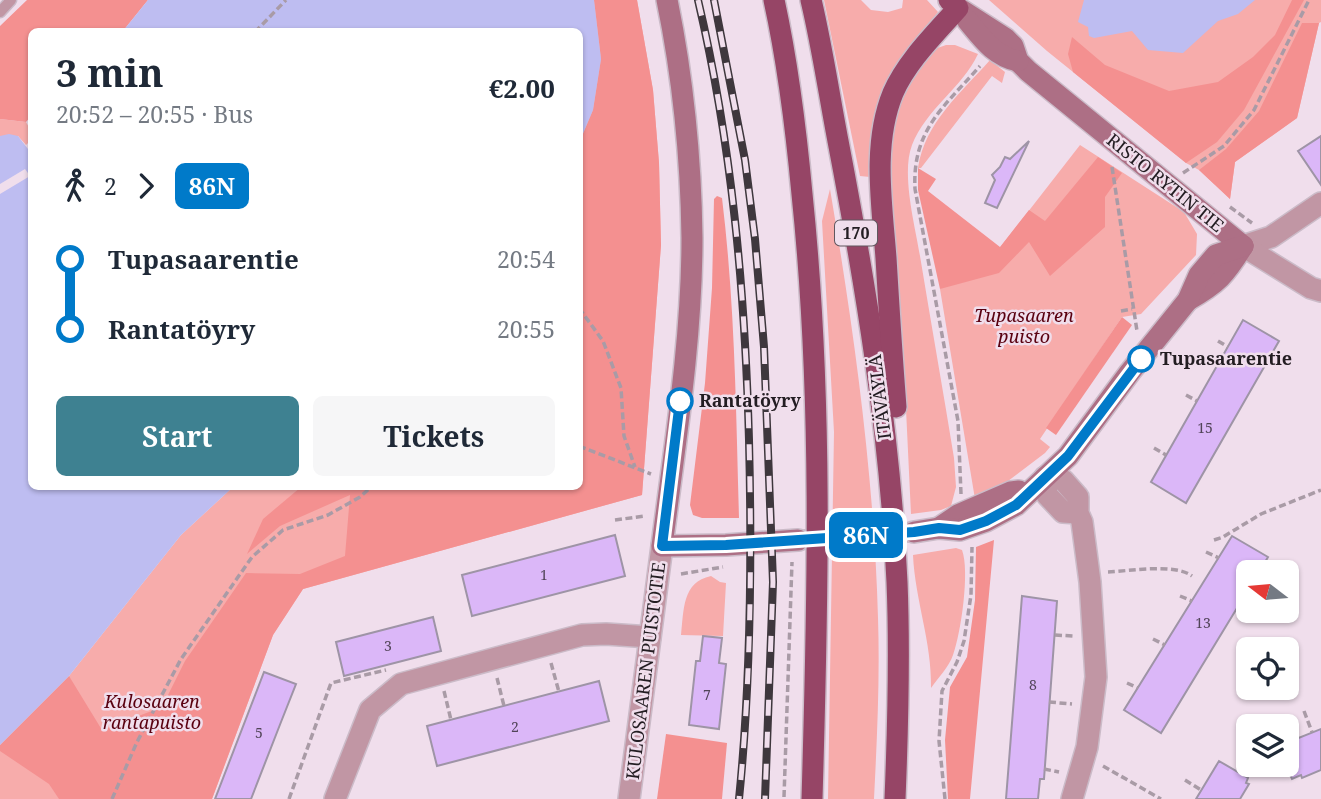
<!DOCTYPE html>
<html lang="en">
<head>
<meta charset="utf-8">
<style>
  body { margin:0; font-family:"Noto Serif",serif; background:#f6f6f7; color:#1f2937; height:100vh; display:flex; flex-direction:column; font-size:26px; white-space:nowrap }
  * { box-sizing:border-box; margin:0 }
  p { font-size:23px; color:#747a83 }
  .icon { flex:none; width:38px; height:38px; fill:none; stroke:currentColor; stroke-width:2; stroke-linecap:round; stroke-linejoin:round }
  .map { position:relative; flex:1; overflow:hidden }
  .drawer { position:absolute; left:28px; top:28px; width:555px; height:462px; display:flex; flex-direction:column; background:#fff; border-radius:10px; box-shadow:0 2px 5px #0004 }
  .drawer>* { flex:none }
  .badge { padding:0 14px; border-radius:10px; font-size:24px; line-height:46px }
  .needle { width:46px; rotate:286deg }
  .tools { position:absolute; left:1236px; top:560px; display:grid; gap:14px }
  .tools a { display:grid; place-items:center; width:63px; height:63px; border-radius:10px; background:#fff; box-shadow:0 2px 5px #0004; font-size:35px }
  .map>.badge { position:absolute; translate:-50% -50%; box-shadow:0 0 0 4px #fff }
  .legs { display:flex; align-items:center; gap:10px; height:77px; padding:0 28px; font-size:23px }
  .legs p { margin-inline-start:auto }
  .headline { display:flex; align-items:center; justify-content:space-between; height:119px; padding:0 28px }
  h1 { font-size:38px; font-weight:700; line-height:52px }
  .primary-button { display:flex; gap:14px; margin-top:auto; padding:14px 28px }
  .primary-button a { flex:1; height:80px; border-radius:10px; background:#3e8191; color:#fff; font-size:28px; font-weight:700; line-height:80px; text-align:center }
  .primary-button a+a { background:#f6f6f7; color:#1f2937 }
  ul { padding:0 28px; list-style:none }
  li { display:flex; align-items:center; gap:24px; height:70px; font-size:26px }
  li i { display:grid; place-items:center; width:10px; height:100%; margin:0 9px; background:currentColor }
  li i::after { content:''; width:18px; height:18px; margin:-9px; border:5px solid; border-radius:50%; background:#fff }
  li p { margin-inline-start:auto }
  li:first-child i { background:linear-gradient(#0000 50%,currentColor 0) }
  li:last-child i { background:linear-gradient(currentColor 50%,#0000 0) }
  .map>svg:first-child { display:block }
  .green { fill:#f7acab }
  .forest { fill:#f49090 }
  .water { fill:#bebdf1 }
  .building { fill:#dbb7f8; stroke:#9e94a6; stroke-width:2 }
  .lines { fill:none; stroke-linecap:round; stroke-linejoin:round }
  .secondary-tunnel { stroke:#c7b7c4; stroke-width:21; stroke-dasharray:21 10; stroke-linecap:butt }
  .service-casing { stroke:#cbbbc8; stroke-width:13 }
  .minor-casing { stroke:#cbbbc8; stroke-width:24 }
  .tertiary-casing { stroke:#cbbbc8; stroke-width:24 }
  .secondary-casing { stroke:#cbbbc8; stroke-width:24 }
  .trunk-casing { stroke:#cbbbc8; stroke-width:24 }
  .path { stroke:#a99ba6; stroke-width:3.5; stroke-dasharray:7 3.5; stroke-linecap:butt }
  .service { stroke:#c196a4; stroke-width:10 }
  .minor { stroke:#c196a4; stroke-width:21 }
  .tertiary { stroke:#c196a4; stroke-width:21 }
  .secondary { stroke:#ad6f85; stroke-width:21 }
  .trunk { stroke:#964566; stroke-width:21 }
  .rail-casing { stroke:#3e373d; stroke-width:8 }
  .rail { stroke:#f0deec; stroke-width:5; stroke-dasharray:16; stroke-linecap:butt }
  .line-1-casing { stroke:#fff; stroke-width:16 }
  .line-1 { stroke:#007ac9; stroke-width:10 }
  .stop-1-dot { fill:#fff; stroke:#007ac9; stroke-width:3.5 }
  .labels { text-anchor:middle; stroke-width:5; stroke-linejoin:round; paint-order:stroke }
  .number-label { font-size:14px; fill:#514458 }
  .shield { fill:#f0deec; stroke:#60575f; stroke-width:2 }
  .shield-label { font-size:16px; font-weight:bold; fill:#231d22 }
  .street-label { font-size:18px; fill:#231d22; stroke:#f0deec }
  .park-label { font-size:18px; font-style:italic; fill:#5a0010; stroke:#f0deec }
  .stop-label { font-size:18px; font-weight:bold; fill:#231d22; stroke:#f0deec; text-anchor:start }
</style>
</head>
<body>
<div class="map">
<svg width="1321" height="799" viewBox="0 0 1321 799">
  <rect width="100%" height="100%" fill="#f0deec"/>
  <!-- green -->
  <g class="green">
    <polygon points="573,0 637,0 653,90 659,163 661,245 642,495 303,589 273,635 212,799 0,799 0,745 69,676 181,535 233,487 579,486 579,32"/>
    <path d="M824,0H861L871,10L888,12L902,8L903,0H927L938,12C926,27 911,42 902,59C881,95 868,135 870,177L860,176Z"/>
    <polygon points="989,0 1321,0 1321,22 1319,23 1297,118 1235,162 1230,199 1199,170 1186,163 1047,51"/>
    <path d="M946,45H955L978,54C962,88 926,109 912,145C901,174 915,225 920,256C931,323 943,390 954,458L956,487L951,506L941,510L911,514L903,346L888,162L894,115L907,83L932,50Z"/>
    <path d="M990,60L1005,72L1002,83L992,76L921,168H918C925,122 961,93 990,60Z"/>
    <polygon points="0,119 26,122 31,131 31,140 26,145 18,136 0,136"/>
    <polygon points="1080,145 1184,212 1197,234 1196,255 1141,314 1122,317 1040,439 1050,447 1045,453 996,490 975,499 940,289 999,249"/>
    <path d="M830,189C854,331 874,474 878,618C880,678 877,739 874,799H828L834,432L822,221Z"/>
    <path d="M956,548L962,550C970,571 961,633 953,655C949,667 938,678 931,688C932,642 915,600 913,555Z"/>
    <path d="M711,576L720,582L726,583L723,636L681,635C684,610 682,582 711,576Z"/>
  </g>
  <!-- forest -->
  <g class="forest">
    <polygon points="27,0 148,0 123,31 32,32 31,116 26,122 0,119 0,26"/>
    <polygon points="594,0 637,0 653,90 659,163 661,245 642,495 303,589 273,635 212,799 59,799 49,784 0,751 0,745 69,676 102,730 162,707 185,661 246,573 300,574 345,556 350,495 280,526 247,554 263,519 301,487 579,486 579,143 593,110 601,59"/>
    <polygon points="1292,0 1304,0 1244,110 1217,142 1186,163 1073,72 1068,54 1072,37 1105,65 1169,91 1218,82 1253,57 1275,35"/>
    <polygon points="1302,23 1319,23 1297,118 1235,162 1230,199 1199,170 1226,149 1259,111"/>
    <polygon points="1098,157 1122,173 1105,197 1105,227 1050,276 1029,242 999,273 940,289 918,190 918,168 936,179 928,191 1000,247 1029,210 1045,221"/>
    <path d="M717,196L722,198C735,304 736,411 739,518H702L693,515L690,505L705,383L712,288L714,199Z"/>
    <polygon points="1122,317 1132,325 1056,435 1046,428"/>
    <polygon points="994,540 970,799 948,799 945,740 950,687 967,657 975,600 976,547"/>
    <polygon points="666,734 727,743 722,799 657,799"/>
  </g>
  <!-- water -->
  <g class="water">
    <polygon points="148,0 594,0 601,59 593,110 579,143 579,32 123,31"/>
    <polygon points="1084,0 1255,0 1238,14 1218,21 1183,53 1148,50 1132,31 1094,38 1089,36 1088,27 1078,22"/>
    <polygon points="9,134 18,136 31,153 32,486 233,487 181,535 69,676 0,745 0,194 30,176 25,169 0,184 0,136"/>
  </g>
  <!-- building -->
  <g class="building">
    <polygon points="1321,136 1321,185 1298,151"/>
    <polygon points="1029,141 997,208 985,203 995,180 992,175 1000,167 1005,157 1010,159"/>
    <polygon points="1243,320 1279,341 1186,503 1151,482"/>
    <polygon points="615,535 625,576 472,616 462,575"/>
    <polygon points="1232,536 1268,557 1259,572 1248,572 1248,590 1161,733 1124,710"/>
    <polygon points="1022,596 1057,601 1044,779 1040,779 1038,799 1006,799"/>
    <polygon points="433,617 441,651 344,676 336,642"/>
    <polygon points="703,636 722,638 719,663 726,664 719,729 689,725 696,661 700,661"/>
    <polygon points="264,672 296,684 281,722 251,799 215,799"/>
    <polygon points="599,681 609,721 437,766 427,726"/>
    <polygon points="1321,729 1321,770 1302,778 1301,775 1292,779 1286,765 1286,743"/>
    <polygon points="1219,761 1248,778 1246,783 1249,784 1240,799 1196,799"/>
  </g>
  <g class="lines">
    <!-- secondary-tunnel -->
    <polyline class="secondary-tunnel" points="800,540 911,532"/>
    <!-- service casing -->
    <g class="service-casing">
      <polyline id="service" points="0,12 11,0"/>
    </g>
    <!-- minor casing -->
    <g class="minor-casing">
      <g id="minor">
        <polyline points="1243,246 1271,237 1321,203"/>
        <polyline points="335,799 370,710 401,684 582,635 606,634 650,637"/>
        <polyline points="1072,799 1087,747 1096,677 1090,582 1082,522 1078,513 1078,497 1063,480 1045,477 1047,495 1063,512 1078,513"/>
      </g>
    </g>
    <!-- tertiary casing -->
    <g class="tertiary-casing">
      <g id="tertiary">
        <polyline points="1243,246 1311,288 1321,291"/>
        <polyline points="629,799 662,546"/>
      </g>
    </g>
    <!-- secondary casing -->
    <g class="secondary-casing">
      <g id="secondary">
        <path d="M667,0C683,78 691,159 692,238C692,341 675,444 662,546L726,545L798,540"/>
        <polyline points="958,8 1005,38 1013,46 1018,61 1028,71 1243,246"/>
        <path d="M967,20C982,38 994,56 1018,61"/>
        <path d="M1188,300C1218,283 1225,275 1243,246"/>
        <polyline points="939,528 958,515 1011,492 1019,491"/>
        <polyline points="914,532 939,528 960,530 986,521 1016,505 1068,456 1130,372 1188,300 1199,275 1216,255 1243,246"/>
      </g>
    </g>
    <!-- trunk casing -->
    <g class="trunk-casing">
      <g id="trunk">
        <path d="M774,0C788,64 796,129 802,194C823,395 818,597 812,799"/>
        <path d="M811,0C822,46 829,94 838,141C866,287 890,433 897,582C900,654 898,726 895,799"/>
        <path d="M896,407C892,357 889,308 886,258C882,205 872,144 893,93C907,61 935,34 958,8L949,0"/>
      </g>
    </g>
    <!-- path -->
    <g class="path">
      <polyline points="255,32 286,0"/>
      <polyline points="1112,167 1137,331"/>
      <polyline points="1183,173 1224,146 1254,110 1309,0"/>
      <polyline points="1230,207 1252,223"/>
      <polyline points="579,308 603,341 621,388 624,436 635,467"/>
      <polyline points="1121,311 1132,309"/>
      <polyline points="1218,341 1228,347"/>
      <polyline points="1186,395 1197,401"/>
      <polyline points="579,446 651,474"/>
      <polyline points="1154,448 1166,455"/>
      <path d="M961,494L958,421L915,189C912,130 944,107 980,66"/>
      <polyline points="615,520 645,516"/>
      <polyline points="1214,540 1223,537 1261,514 1321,490"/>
      <polyline points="1206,552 1219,558"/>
      <path d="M1108,572C1130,571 1175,563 1192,576"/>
      <polyline points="681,574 723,567"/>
      <polyline points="1180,596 1192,601"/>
      <polyline points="1055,635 1073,636"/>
      <polyline points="1153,639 1165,645"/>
      <polyline points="551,663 559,692"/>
      <polyline points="497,678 504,706"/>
      <polyline points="1127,683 1138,688"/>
      <polyline points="444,691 451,720"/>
      <polyline points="1049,702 1072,704"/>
      <polyline points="1304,711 1312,732"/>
      <polyline points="1103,766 1161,799"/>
      <polyline points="1044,769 1059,772"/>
      <polyline points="1185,780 1201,790"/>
      <polyline points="784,797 792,562"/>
      <polyline points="112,799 137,742 181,659 252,557 283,530 328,515 360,497 372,486"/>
      <polyline points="289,799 331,683 386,670"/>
      <polyline points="945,799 939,741 942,691 957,662 964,641 971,595 972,547"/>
    </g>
    <!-- service -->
    <use href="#service" class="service"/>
    <!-- minor -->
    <use href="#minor" class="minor"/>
    <!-- tertiary -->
    <use href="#tertiary" class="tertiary"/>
    <!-- secondary -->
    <use href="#secondary" class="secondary"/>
    <!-- trunk -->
    <use href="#trunk" class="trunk"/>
    <!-- rail casing -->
    <g class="rail-casing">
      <g id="rail">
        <path d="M698,0C732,145 745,291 749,440C752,560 751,680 739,799"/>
        <polyline points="714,0 745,160 755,239 764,347 773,582 765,799"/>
      </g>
    </g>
    <!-- rail -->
    <use href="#rail" class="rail"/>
  </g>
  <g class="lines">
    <!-- line-1 casing -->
    <g class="line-1-casing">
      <polyline id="line-1" points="680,401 662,546 726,545 914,532 939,528 960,530 986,521 1016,505 1068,456 1141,359"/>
    </g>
    <!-- line-1 -->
    <use href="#line-1" class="line-1"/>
  </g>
  <!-- markers -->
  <g class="stop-1-dot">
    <circle cx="1141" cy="359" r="12"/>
    <circle cx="680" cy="401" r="12"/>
  </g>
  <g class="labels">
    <!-- number labels -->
    <g class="number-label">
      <text x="1205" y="433">15</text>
      <text x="544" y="580">1</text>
      <text x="1203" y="628">13</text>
      <text x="388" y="651">3</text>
      <text x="1033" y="690">8</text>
      <text x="707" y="700">7</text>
      <text x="515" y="732">2</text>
      <text x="259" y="738">5</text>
    </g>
    <!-- shield labels -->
    <rect class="shield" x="835" y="220.5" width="42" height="25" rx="5"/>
    <g class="shield-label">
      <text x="856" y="239">170</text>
    </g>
    <!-- street labels -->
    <g class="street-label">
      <text transform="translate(1165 183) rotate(39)" y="6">RISTO RYTIN TIE</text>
      <text transform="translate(880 397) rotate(-97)" y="6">ITÄVÄYLÄ</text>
      <text transform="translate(646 671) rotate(-83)" y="6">KULOSAAREN PUISTOTIE</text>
    </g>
    <!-- park labels -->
    <g class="park-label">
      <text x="1024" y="322">Tupasaaren<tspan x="1024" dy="21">puisto</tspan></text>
      <text x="152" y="708">Kulosaaren<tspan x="152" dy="21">rantapuisto</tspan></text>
    </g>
    <!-- stop labels -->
    <g class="stop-label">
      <text x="1160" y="365">Tupasaarentie</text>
      <text x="699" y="407">Rantatöyry</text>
    </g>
  </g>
</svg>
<div class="tools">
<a><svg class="needle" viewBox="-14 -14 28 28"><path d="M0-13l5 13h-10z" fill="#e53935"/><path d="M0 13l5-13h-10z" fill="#747a83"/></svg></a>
<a><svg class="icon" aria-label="locate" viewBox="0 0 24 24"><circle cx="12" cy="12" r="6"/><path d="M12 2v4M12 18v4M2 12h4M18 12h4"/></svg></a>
<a><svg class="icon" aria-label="layers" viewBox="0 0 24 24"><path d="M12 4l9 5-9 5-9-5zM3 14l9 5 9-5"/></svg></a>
</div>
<b class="badge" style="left:866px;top:535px;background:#007ac9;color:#fff">86N</b>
<section class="drawer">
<div class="headline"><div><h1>3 min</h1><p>20:52 – 20:55 · Bus</p></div><b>€2.00</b></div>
<div class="legs"><svg class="icon" aria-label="walk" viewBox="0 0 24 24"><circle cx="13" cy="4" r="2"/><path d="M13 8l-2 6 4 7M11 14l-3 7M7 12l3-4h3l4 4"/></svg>2<svg class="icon" aria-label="forward" viewBox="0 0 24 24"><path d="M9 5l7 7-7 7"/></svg><b class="badge" style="background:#007ac9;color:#fff">86N</b></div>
<ul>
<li><i style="color:#007ac9"></i><b>Tupasaarentie</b><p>20:54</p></li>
<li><i style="color:#007ac9"></i><b>Rantatöyry</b><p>20:55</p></li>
</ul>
<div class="primary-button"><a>Start</a><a>Tickets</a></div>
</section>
</div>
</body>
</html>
